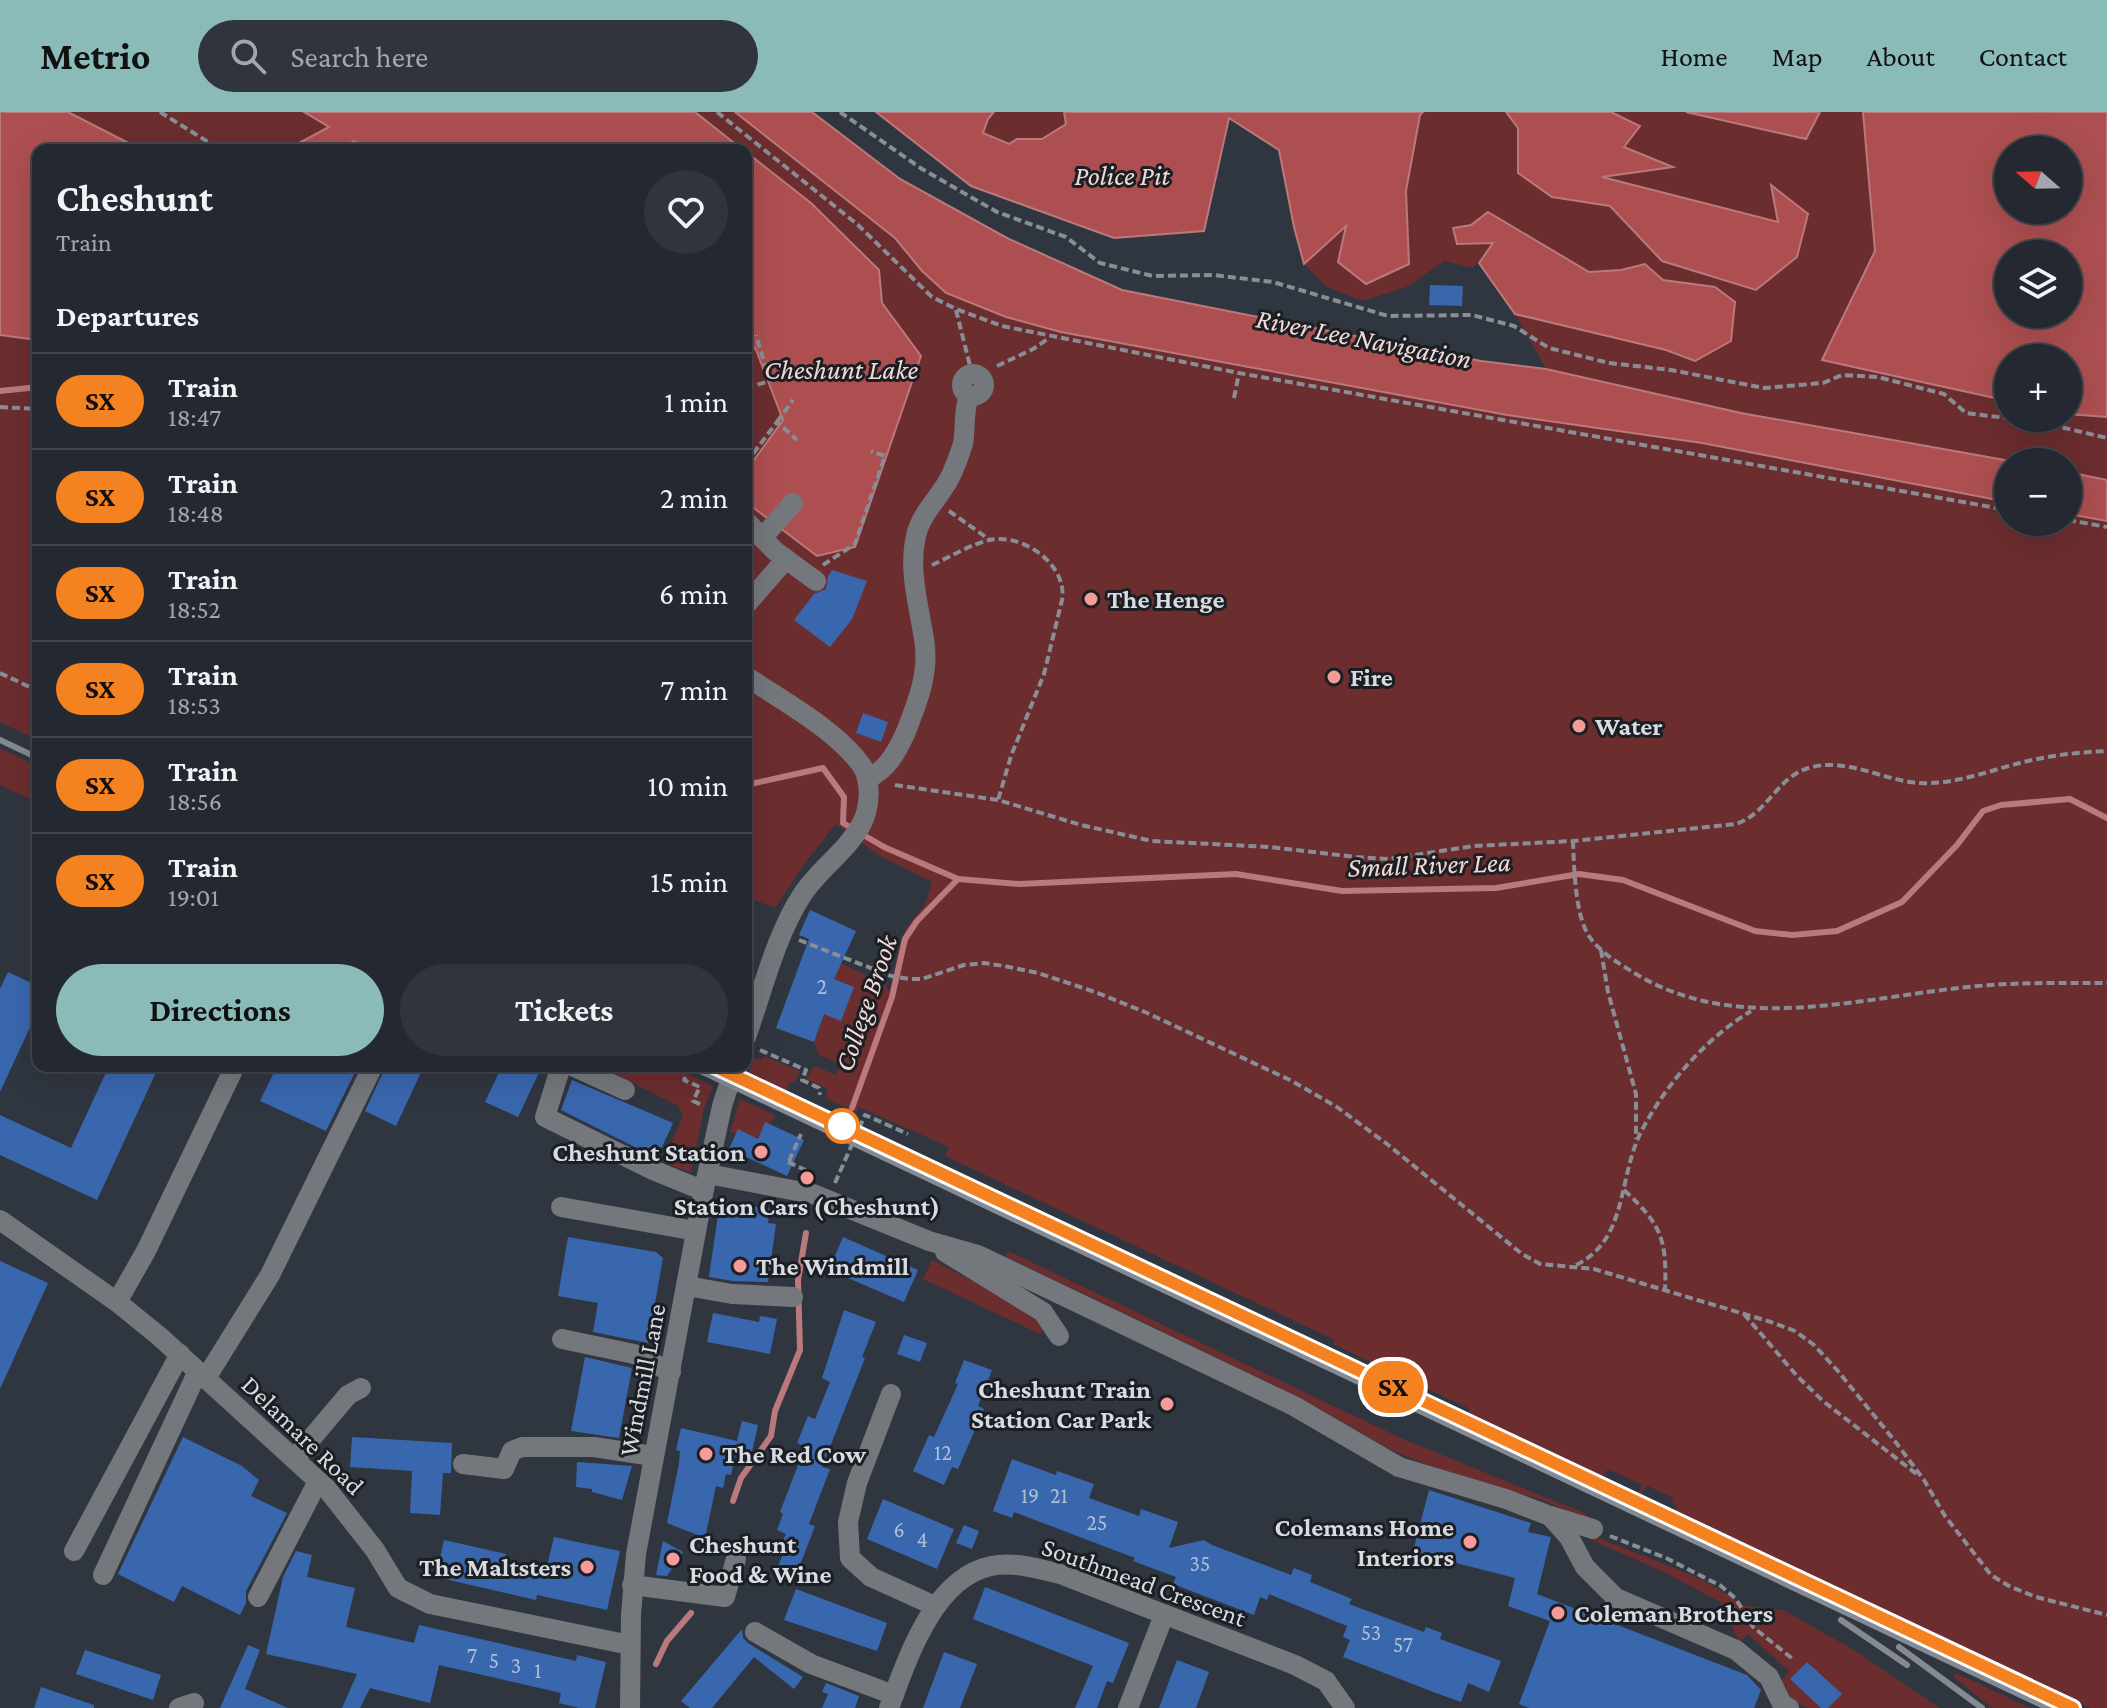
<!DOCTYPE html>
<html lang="en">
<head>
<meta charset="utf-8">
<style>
  body { margin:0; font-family:"Crimson Pro",serif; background:#30343c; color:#f1f3f6; height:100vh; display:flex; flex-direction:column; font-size:30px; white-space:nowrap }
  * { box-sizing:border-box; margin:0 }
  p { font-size:26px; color:#a3a6ab }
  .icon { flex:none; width:44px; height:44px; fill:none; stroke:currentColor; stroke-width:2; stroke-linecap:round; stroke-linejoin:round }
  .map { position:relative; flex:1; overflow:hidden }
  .panel { position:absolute; left:32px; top:32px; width:720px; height:928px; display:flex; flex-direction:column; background:#242830; border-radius:16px; box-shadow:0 8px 32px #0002,0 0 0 2px #41444c }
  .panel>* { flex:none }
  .badge { padding:0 16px; border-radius:26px; font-size:28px; line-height:52px }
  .needle { width:52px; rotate:290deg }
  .tools { position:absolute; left:1994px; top:24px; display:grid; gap:16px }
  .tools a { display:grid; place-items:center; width:88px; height:88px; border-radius:50%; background:#242830; box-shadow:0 8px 32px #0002,0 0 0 2px #41444c; font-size:40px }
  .map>.badge { position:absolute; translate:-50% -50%; box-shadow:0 0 0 4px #fff }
  h2 { padding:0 24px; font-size:30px; line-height:72px }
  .round { display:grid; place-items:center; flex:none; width:84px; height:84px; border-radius:42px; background:#30343c }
  .headline { display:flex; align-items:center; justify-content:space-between; height:136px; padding:0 24px }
  h1 { font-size:38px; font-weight:700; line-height:60px }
  .cta { display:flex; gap:16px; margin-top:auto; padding:16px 24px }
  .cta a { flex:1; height:92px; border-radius:48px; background:#8bbbb9; color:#111; font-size:32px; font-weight:700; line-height:92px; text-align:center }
  .cta a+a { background:#30343c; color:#f1f3f6 }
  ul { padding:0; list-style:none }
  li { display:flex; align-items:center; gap:24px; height:96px; padding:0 24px; border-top:2px solid #41444c }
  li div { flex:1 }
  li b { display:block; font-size:30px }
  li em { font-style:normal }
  li .badge { min-width:88px; font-weight:700; text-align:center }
  header { display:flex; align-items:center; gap:48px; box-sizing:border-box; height:112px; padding:0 40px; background:#8bbbb9; color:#111 }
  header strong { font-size:38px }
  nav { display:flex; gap:44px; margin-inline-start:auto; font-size:28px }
  .search { width:560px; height:72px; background:#30343c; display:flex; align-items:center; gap:20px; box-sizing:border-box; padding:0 28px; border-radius:44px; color:#a3a6ab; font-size:30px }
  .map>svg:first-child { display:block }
  .green { fill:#6b2d2e }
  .water { fill:#ad4f50; stroke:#ba797c; stroke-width:2; fill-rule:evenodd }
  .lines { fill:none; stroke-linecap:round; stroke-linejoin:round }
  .stream { stroke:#ba797c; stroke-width:6 }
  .building { fill:#3967ae }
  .path { stroke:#898e96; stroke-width:4; stroke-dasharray:8 4; stroke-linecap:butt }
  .minor { stroke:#74777c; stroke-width:20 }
  .rail { stroke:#848992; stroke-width:6 }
  .line-casing { stroke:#fff; stroke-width:18 }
  .line { stroke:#f58220; stroke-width:12 }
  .poi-dot { fill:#f59b99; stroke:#1b1e22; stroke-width:3 }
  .stop-dot { fill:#fff; stroke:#f58220; stroke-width:4 }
  .labels { text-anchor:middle; stroke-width:6; stroke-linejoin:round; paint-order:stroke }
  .number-label { font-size:22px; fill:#b0bed5 }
  .poi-label { font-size:26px; font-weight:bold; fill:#d7dbe2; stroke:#1b1e22; text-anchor:start }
  .street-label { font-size:26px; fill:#d7dbe2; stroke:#1b1e22 }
  .water-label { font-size:28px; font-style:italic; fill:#f3d8d6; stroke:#1b1e22 }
</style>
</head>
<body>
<header>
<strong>Metrio</strong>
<div class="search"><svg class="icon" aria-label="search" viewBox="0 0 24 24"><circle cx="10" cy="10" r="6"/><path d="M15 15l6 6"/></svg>Search here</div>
<nav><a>Home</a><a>Map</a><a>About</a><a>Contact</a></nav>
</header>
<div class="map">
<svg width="2107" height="1596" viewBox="0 0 2107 1596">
  <rect width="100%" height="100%" fill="#303640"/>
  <!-- green -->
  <g class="green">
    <polygon points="0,0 758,0 993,186 2008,388 2008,410 2068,410 2068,399 2107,406 2107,1596 2090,1596 1675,1399 1677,1394 1672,1391 1673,1386 1646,1373 1641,1383 1638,1382 1642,1373 1608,1357 1603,1365 1468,1301 1470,1297 1333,1232 1335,1228 945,1044 949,1035 859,995 856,1000 825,986 828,977 806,967 814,954 836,963 840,952 819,943 814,930 823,906 806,900 854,875 829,865 836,849 886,873 889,880 900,833 906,816 925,793 932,770 878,743 836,712 807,748 775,796 746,785 746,38 38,38 38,628 0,610"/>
    <polygon points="994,0 1063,0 1066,12 1042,27 1017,27 1009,32 983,21 988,7"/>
    <polygon points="1423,0 1506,0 1518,16 1552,85 1610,94 1662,149 1797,145 1772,74 1778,110 1600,64 1671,55 1624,35 1611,0 1686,0 1806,27 1820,0 1863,0 1875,139 1823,248 2008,289 2008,306 2068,306 2068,302 2107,305 2107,368 2068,360 2068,350 2016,350 1741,301 1546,257 1515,202 1666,238 1695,249 1687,172 1663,168 1645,152 1621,158 1589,160 1488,100 1493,130 1473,156 1444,149 1409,174 1363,189 1327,175 1304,152 1347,113 1409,152 1406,79 1420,3"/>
    <polygon points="0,636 38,654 38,691 0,673"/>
    <polygon points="764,944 800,959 794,971 790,970 786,979 748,962 755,946 761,948"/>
    <polygon points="599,954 671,954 713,974 704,997 691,1061 663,1050 683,1004 678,994"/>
    <polygon points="740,987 775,1003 770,1012 765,1011 758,1027 738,1017 736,1022 730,1020"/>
    <polygon points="1008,1139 1403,1327 1584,1401 1595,1410 1542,1388 1430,1354 1393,1339 1297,1284 1005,1144"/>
    <polygon points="932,1148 1032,1200 1044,1215 1040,1222 923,1167"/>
    <polygon points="1591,1423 1684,1460 1709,1471 1745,1494 1783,1498 1849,1535 1940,1596 1808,1596 1788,1587 1786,1574 1781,1569 1789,1559 1748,1522 1740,1531 1720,1490 1664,1460 1589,1427"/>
    <polygon points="1956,1561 2026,1594 2031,1596 1992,1596 1954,1565"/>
  </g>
  <!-- water -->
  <g class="water">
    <polygon points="0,0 68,0 142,38 38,38 38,228 0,223"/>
    <polygon points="304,0 695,0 743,38 372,38 354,29 335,38 286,38 329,15"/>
    <polygon points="735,0 812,0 900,67 1007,126 1122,178 1481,249 1546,257 1741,301 2016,350 2008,350 2008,390 1702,331 1507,303 1254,256 1061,220 1006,205 946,181 922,159 895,126"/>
    <polygon points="876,0 994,0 988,7 983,21 1009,32 1017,27 1042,27 1066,12 1064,0 1423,0 1420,3 1406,79 1409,152 1366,172 1338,150 1346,114 1304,152 1294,115 1279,38 1229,6 1204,119 1114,126 971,74"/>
    <polygon points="1506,0 1611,0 1640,14 1624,35 1673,55 1602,65 1778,110 1771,73 1808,102 1797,145 1756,178 1662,149 1610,94 1552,85 1518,61 1518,16"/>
    <polygon points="1686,0 1820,0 1806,27"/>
    <path d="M1863,0H2107V305L2068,302V246H2008V289L1822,248L1875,139ZM2068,38V98H2008V38ZM2068,142V202H2008V142Z"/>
    <polygon points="746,40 811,91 879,158 882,191 921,244 855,435 817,444 746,390 746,359 783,308 756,238 746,225"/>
    <polygon points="1488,100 1589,160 1621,158 1645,152 1663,168 1715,175 1735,190 1731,229 1695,249 1666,238 1515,202 1479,151 1493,131 1457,132 1453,116 1471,113"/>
    <polygon points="2068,360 2107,368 2107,409 2068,402"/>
  </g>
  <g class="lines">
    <!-- stream -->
    <g class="stream">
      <polyline points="0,279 38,275"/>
      <polyline points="746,673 823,656 844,685 843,711 884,735 958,767 1019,772 1236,762 1342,779 1496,776 1579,762 1623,768 1755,819 1792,823 1837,819 1902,790 1957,733 1983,699 2001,693 2070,687 2107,706"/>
      <polyline points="852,996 892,885 905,827 917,809 958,767"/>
      <polyline points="733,1389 741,1366 771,1324 775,1299 800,1238 798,1168 806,1121"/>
      <polyline points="656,1552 667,1529 691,1501"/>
    </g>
  </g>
  <!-- building -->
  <g class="building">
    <polygon points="1430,173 1463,174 1462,194 1429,193"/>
    <polygon points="832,458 867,469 852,507 830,535 794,508 814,482 826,477 828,464"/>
    <polygon points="863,601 888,610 881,630 856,621"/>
    <polygon points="810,798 856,819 834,867 854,875 841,909 824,902 814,930 776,916 809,827 799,823"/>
    <polygon points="8,860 38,874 38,911 33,909 0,980 0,877"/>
    <polygon points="109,954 159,954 97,1088 0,1043 0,1003 71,1036"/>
    <polygon points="277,954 358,954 326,1019 260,989"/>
    <polygon points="386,954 424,954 396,1014 365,999"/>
    <polygon points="502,954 542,954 518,1005 485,990"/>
    <polygon points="572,968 673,1011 657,1046 561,998"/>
    <polygon points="765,1010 804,1028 787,1064 729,1037 738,1017 758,1027"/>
    <polygon points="720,1089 770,1097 768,1111 776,1112 768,1170 733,1169 709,1165"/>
    <polygon points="568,1125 656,1140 663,1146 648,1231 593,1220 598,1191 558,1184"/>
    <polygon points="843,1125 918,1158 904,1190 829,1158"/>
    <polygon points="0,1149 48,1171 0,1277"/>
    <polygon points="844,1198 876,1210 862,1245 865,1246 822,1355 830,1357 809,1412 815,1414 797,1461 778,1454 784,1440 779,1438 786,1422 777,1418 783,1402 780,1400 805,1335 797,1331 808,1304 815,1307 830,1270 822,1266"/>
    <polygon points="713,1201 759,1210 760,1204 777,1207 770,1242 707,1230"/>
    <polygon points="904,1223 927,1231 920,1250 897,1242"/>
    <polygon points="585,1245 632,1256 619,1326 571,1319"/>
    <polygon points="964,1248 992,1258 978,1294 984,1297 958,1357 952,1355 944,1373 913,1359 929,1323 934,1325 958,1272 955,1271"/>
    <polygon points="742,1309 758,1313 751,1344 736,1340 731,1363 726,1362 723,1376 716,1374 705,1426 667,1411 679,1351 680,1339 676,1338 681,1316 737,1329"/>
    <polygon points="183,1325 242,1354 259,1368 251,1384 287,1401 246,1479 246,1491 240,1503 182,1474 174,1490 118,1462"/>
    <polygon points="352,1325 452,1331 451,1361 443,1361 440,1403 410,1401 412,1359 350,1355"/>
    <polygon points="1012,1347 1056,1363 1057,1359 1094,1372 1089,1386 1139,1404 1141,1397 1178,1410 1169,1436 1204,1428 1212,1433 1291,1463 1294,1456 1312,1463 1310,1470 1352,1487 1349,1492 1424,1520 1426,1515 1442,1521 1440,1527 1501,1549 1489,1580 1468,1571 1461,1590 1436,1581 1343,1545 1350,1528 1343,1525 1347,1514 1269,1482 1267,1488 1260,1485 1254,1503 1173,1472 1176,1465 1133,1449 1135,1446 1014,1400 1012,1406 993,1399"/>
    <polygon points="577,1350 632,1354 622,1388 592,1380 592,1377 576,1375"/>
    <polygon points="1429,1378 1531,1411 1528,1420 1551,1425 1537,1482 1747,1563 1761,1578 1754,1596 1529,1596 1519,1592 1550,1509 1508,1494 1515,1466 1413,1440"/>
    <polygon points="883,1387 954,1417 937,1457 867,1427"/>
    <polygon points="964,1413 979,1419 972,1437 956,1431"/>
    <polygon points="554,1425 620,1439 607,1498 537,1483 536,1488 436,1465 444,1428 506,1442 504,1449 546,1458"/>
    <polygon points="663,1429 683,1440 667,1464 656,1463"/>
    <polygon points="296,1439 312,1443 307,1465 355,1476 346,1515 414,1531 419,1513 576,1549 577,1543 606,1550 595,1596 579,1596 559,1591 561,1581 439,1553 430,1591 370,1576 360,1596 342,1596 357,1562 266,1542 283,1465"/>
    <polygon points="985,1475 1129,1531 1113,1571 1107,1569 1097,1596 1075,1596 1093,1554 973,1507"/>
    <polygon points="796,1477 887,1511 877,1539 784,1508"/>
    <polygon points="742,1517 743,1526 748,1531 803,1565 794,1577 754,1545 712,1596 690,1596 681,1589"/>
    <polygon points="248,1533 260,1538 245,1577 288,1596 220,1596"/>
    <polygon points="85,1538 161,1563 153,1588 76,1562"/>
    <polygon points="944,1540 977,1552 960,1596 923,1596"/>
    <polygon points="1177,1548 1209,1560 1196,1596 1159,1596"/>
    <polygon points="1807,1550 1842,1582 1828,1596 1821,1596 1790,1567"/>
    <polygon points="826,1571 859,1584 855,1596 822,1596 828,1582 822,1580"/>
    <polygon points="41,1575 94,1593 94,1596 34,1596"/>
  </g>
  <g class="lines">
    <!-- path -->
    <g class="path">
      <polyline points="160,0 221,38"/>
      <polyline points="717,0 857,112 932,185 956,197 1002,214 1239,261 2008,398"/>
      <polyline points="840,0 922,57 997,100 1066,125 1100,151 1153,164 1213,163 1273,170 1388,204 1472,203 1514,214 1549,236 1609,251 1671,258 1764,276 1823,271 1842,263 1878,265 1944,282 1966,301 2039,310 2107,326"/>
      <polyline points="956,198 972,262"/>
      <polyline points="997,254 1033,237 1049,226"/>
      <polyline points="746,276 770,269 756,223"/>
      <polyline points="1234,286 1239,261"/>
      <polyline points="0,295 38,297"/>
      <polyline points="777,310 793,288"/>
      <polyline points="746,351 777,310 797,328"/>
      <polyline points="949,399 990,428"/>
      <polyline points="2068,408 2107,415"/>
      <polyline points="823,453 855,432 885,344 871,339"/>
      <path d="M932,453C950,445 971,432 990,428C1023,421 1068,453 1062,488L1044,562L1011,644L998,688"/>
      <polyline points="0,561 38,579"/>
      <path d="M895,673L998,688L1081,713L1152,729L1270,735L1356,745L1388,747L1474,734L1573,729L1736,712C1769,701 1777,663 1812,655C1848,646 1885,669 1920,671C1956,673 1993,657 2028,649C2054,643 2081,640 2107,639"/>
      <path d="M1573,729C1574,755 1575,803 1589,824C1600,841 1620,852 1636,862C1737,923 1858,886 1968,875C2014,870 2061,871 2107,871"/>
      <polyline points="799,828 891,864 909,867 922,867 964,853 984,851 1004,854 1038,861 1095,880 1145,900 1292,969 1337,995 1387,1032 1522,1142 1540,1152 1594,1157 1771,1210 1795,1219 1814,1233 1837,1258 1894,1328 1924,1368 1945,1404 1991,1463 2009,1474 2036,1485 2107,1503"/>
      <polyline points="1601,838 1608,880 1636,982 1636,1027"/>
      <polyline points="760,938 806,958 802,968 819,976 820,983"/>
      <polyline points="690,954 684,968 700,975 693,989 702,993"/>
      <polyline points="789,1049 801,1022"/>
      <polyline points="788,1050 812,1061"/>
      <polyline points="835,1071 865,1003 908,1022"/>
      <path d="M1624,1078C1662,1113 1667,1128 1665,1179"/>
      <path d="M1576,1153C1628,1128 1618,1065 1641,1020C1666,972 1705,927 1751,899"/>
      <polyline points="1744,1202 1797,1264 1823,1289 1919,1364"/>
      <polyline points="1610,1424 1666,1446 1721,1474 1736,1487 1753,1515 1794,1548"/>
    </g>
    <!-- minor -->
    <g class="minor">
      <circle cx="973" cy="273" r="11"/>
      <polyline points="746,409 775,439 816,469"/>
      <polyline points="762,426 793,391"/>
      <polyline points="746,493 786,447"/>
      <path d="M746,564C782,589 837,618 862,654C872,670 870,697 861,713C846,740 819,757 802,783C775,825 763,878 746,925"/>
      <path d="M867,667C887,658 896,641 905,622C917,592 930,560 924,527C919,494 908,458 916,424C921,400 943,383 952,361C956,352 960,341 963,332C966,315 963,300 969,284"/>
      <polyline points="561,954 545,1005 653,1058 692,1074 704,1077"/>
      <polyline points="572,954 625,978"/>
      <polyline points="708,1062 813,1082 929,1129 978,1143 1294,1294 1399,1355 1506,1387 1550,1404 1569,1425 1585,1455 1616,1486 1736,1538 1769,1565 1782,1592 1789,1596"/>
      <polyline points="561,1095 696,1119"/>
      <polyline points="0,1108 117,1190 159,1224 327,1377 375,1438 398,1476 430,1492 630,1533"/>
      <polyline points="945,1140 1043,1200 1059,1224"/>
      <polyline points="687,1174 732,1182 793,1185"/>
      <polyline points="117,1190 146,1139 235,954"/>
      <polyline points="562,1227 634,1242 671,1260"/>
      <polyline points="206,1266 270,1163 373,954"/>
      <polyline points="891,1282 857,1371 848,1410 850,1446 871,1465 935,1494"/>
      <polyline points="294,1347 348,1283 361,1276"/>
      <polyline points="463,1352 504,1357 512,1339 522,1335 594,1335 653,1344"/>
      <polyline points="1551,1404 1593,1417"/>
      <polyline points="74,1439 180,1242"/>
      <polyline points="103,1463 198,1259"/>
      <polyline points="632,1473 725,1485 736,1447"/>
      <polyline points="258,1485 318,1369"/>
      <polyline points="755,1520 811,1552 894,1583"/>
      <polyline points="179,1596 194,1591"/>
      <polyline points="630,1596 631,1503 636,1442 704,1077 722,994 735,954"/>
      <path d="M889,1596C907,1548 933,1466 991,1454C1014,1449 1039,1457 1060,1462L1295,1553L1326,1569L1345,1596"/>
      <polyline points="1128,1596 1164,1503"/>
    </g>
    <!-- rail -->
    <g class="rail">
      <polyline points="0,628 38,646"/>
      <polyline points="690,954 2048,1596"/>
      <polyline points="1841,1508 1907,1553"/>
      <polyline points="1899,1535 1982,1596"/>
      <polyline points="2037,1579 2073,1596"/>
    </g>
  </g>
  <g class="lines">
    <!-- line casing -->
    <g class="line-casing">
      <polyline id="line" points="714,954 2073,1596"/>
    </g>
    <!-- line -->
    <use href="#line" class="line"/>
  </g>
  <!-- markers -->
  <g class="poi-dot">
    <circle cx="1091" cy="487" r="8"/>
    <circle cx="1334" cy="565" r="8"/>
    <circle cx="1579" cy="614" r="8"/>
    <circle cx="761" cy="1040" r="8"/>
    <circle cx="807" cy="1066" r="8"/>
    <circle cx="740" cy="1154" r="8"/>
    <circle cx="1167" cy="1292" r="8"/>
    <circle cx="706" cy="1342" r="8"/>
    <circle cx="1470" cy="1430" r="8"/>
    <circle cx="673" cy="1447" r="8"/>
    <circle cx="587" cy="1455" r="8"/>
    <circle cx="1558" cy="1501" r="8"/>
  </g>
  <circle class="stop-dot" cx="842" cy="1014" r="16"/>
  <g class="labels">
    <!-- number labels -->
    <g class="number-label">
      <text x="822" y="882">2</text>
      <text x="943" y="1348">12</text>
      <text x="1030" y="1391">19</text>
      <text x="1059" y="1391">21</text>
      <text x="1097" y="1418">25</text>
      <text x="899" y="1425">6</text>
      <text x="922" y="1435">4</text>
      <text x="1200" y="1459">35</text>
      <text x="1371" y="1528">53</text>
      <text x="1403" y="1540">57</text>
      <text x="472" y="1551">7</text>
      <text x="494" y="1556">5</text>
      <text x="516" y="1561">3</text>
      <text x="538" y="1566">1</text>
    </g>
    <!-- poi labels -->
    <g class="poi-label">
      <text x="1107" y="496">The Henge</text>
      <text x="1350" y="574">Fire</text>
      <text x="1595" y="623">Water</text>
      <text x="745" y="1049" text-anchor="end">Cheshunt Station</text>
      <text x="807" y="1103" text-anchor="middle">Station Cars (Cheshunt)</text>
      <text x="756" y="1163">The Windmill</text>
      <text x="1151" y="1286" text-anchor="end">Cheshunt Train<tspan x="1151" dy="30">Station Car Park</tspan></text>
      <text x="722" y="1351">The Red Cow</text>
      <text x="1454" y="1424" text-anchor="end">Colemans Home<tspan x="1454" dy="30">Interiors</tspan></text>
      <text x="689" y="1441">Cheshunt<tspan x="689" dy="30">Food &amp; Wine</tspan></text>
      <text x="571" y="1464" text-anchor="end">The Maltsters</text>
      <text x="1574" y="1510">Coleman Brothers</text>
    </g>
    <!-- street labels -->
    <g class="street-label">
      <text transform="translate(642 1268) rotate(-79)" y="9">Windmill Lane</text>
      <text transform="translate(303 1323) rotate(44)" y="9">Delamare Road</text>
      <text transform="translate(1144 1470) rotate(20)" y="9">Southmead Crescent</text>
    </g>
    <!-- water labels -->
    <g class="water-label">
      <text x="1122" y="73">Police Pit</text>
      <text transform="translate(1364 226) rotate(11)" y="10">River Lee Navigation</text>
      <text x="841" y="267">Cheshunt Lake</text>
      <text transform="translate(1429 752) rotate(-2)" y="10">Small River Lea</text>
      <text transform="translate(865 891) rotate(-71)" y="10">College Brook</text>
    </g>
  </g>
</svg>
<div class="tools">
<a><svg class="needle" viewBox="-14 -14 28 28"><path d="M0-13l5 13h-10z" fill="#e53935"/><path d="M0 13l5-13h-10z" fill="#a3a6ab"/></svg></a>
<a><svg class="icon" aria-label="layers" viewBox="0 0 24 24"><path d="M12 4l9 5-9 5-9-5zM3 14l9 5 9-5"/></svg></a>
<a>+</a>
<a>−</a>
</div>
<b class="badge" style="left:1393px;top:1275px;background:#f58220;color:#111">SX</b>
<section class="panel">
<div class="headline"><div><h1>Cheshunt</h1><p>Train</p></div><a class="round"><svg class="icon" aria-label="heart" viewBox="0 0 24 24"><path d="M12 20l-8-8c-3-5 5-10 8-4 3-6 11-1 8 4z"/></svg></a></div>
<h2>Departures</h2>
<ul>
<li><span class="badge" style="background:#f58220;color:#111">SX</span><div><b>Train</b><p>18:47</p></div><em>1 min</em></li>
<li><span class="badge" style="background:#f58220;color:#111">SX</span><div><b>Train</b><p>18:48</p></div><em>2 min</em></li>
<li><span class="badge" style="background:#f58220;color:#111">SX</span><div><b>Train</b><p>18:52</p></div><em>6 min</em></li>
<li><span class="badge" style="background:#f58220;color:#111">SX</span><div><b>Train</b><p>18:53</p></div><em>7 min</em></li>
<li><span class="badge" style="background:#f58220;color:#111">SX</span><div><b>Train</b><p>18:56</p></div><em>10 min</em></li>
<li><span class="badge" style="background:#f58220;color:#111">SX</span><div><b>Train</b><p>19:01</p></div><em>15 min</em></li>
</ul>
<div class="cta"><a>Directions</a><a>Tickets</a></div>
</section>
</div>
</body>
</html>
